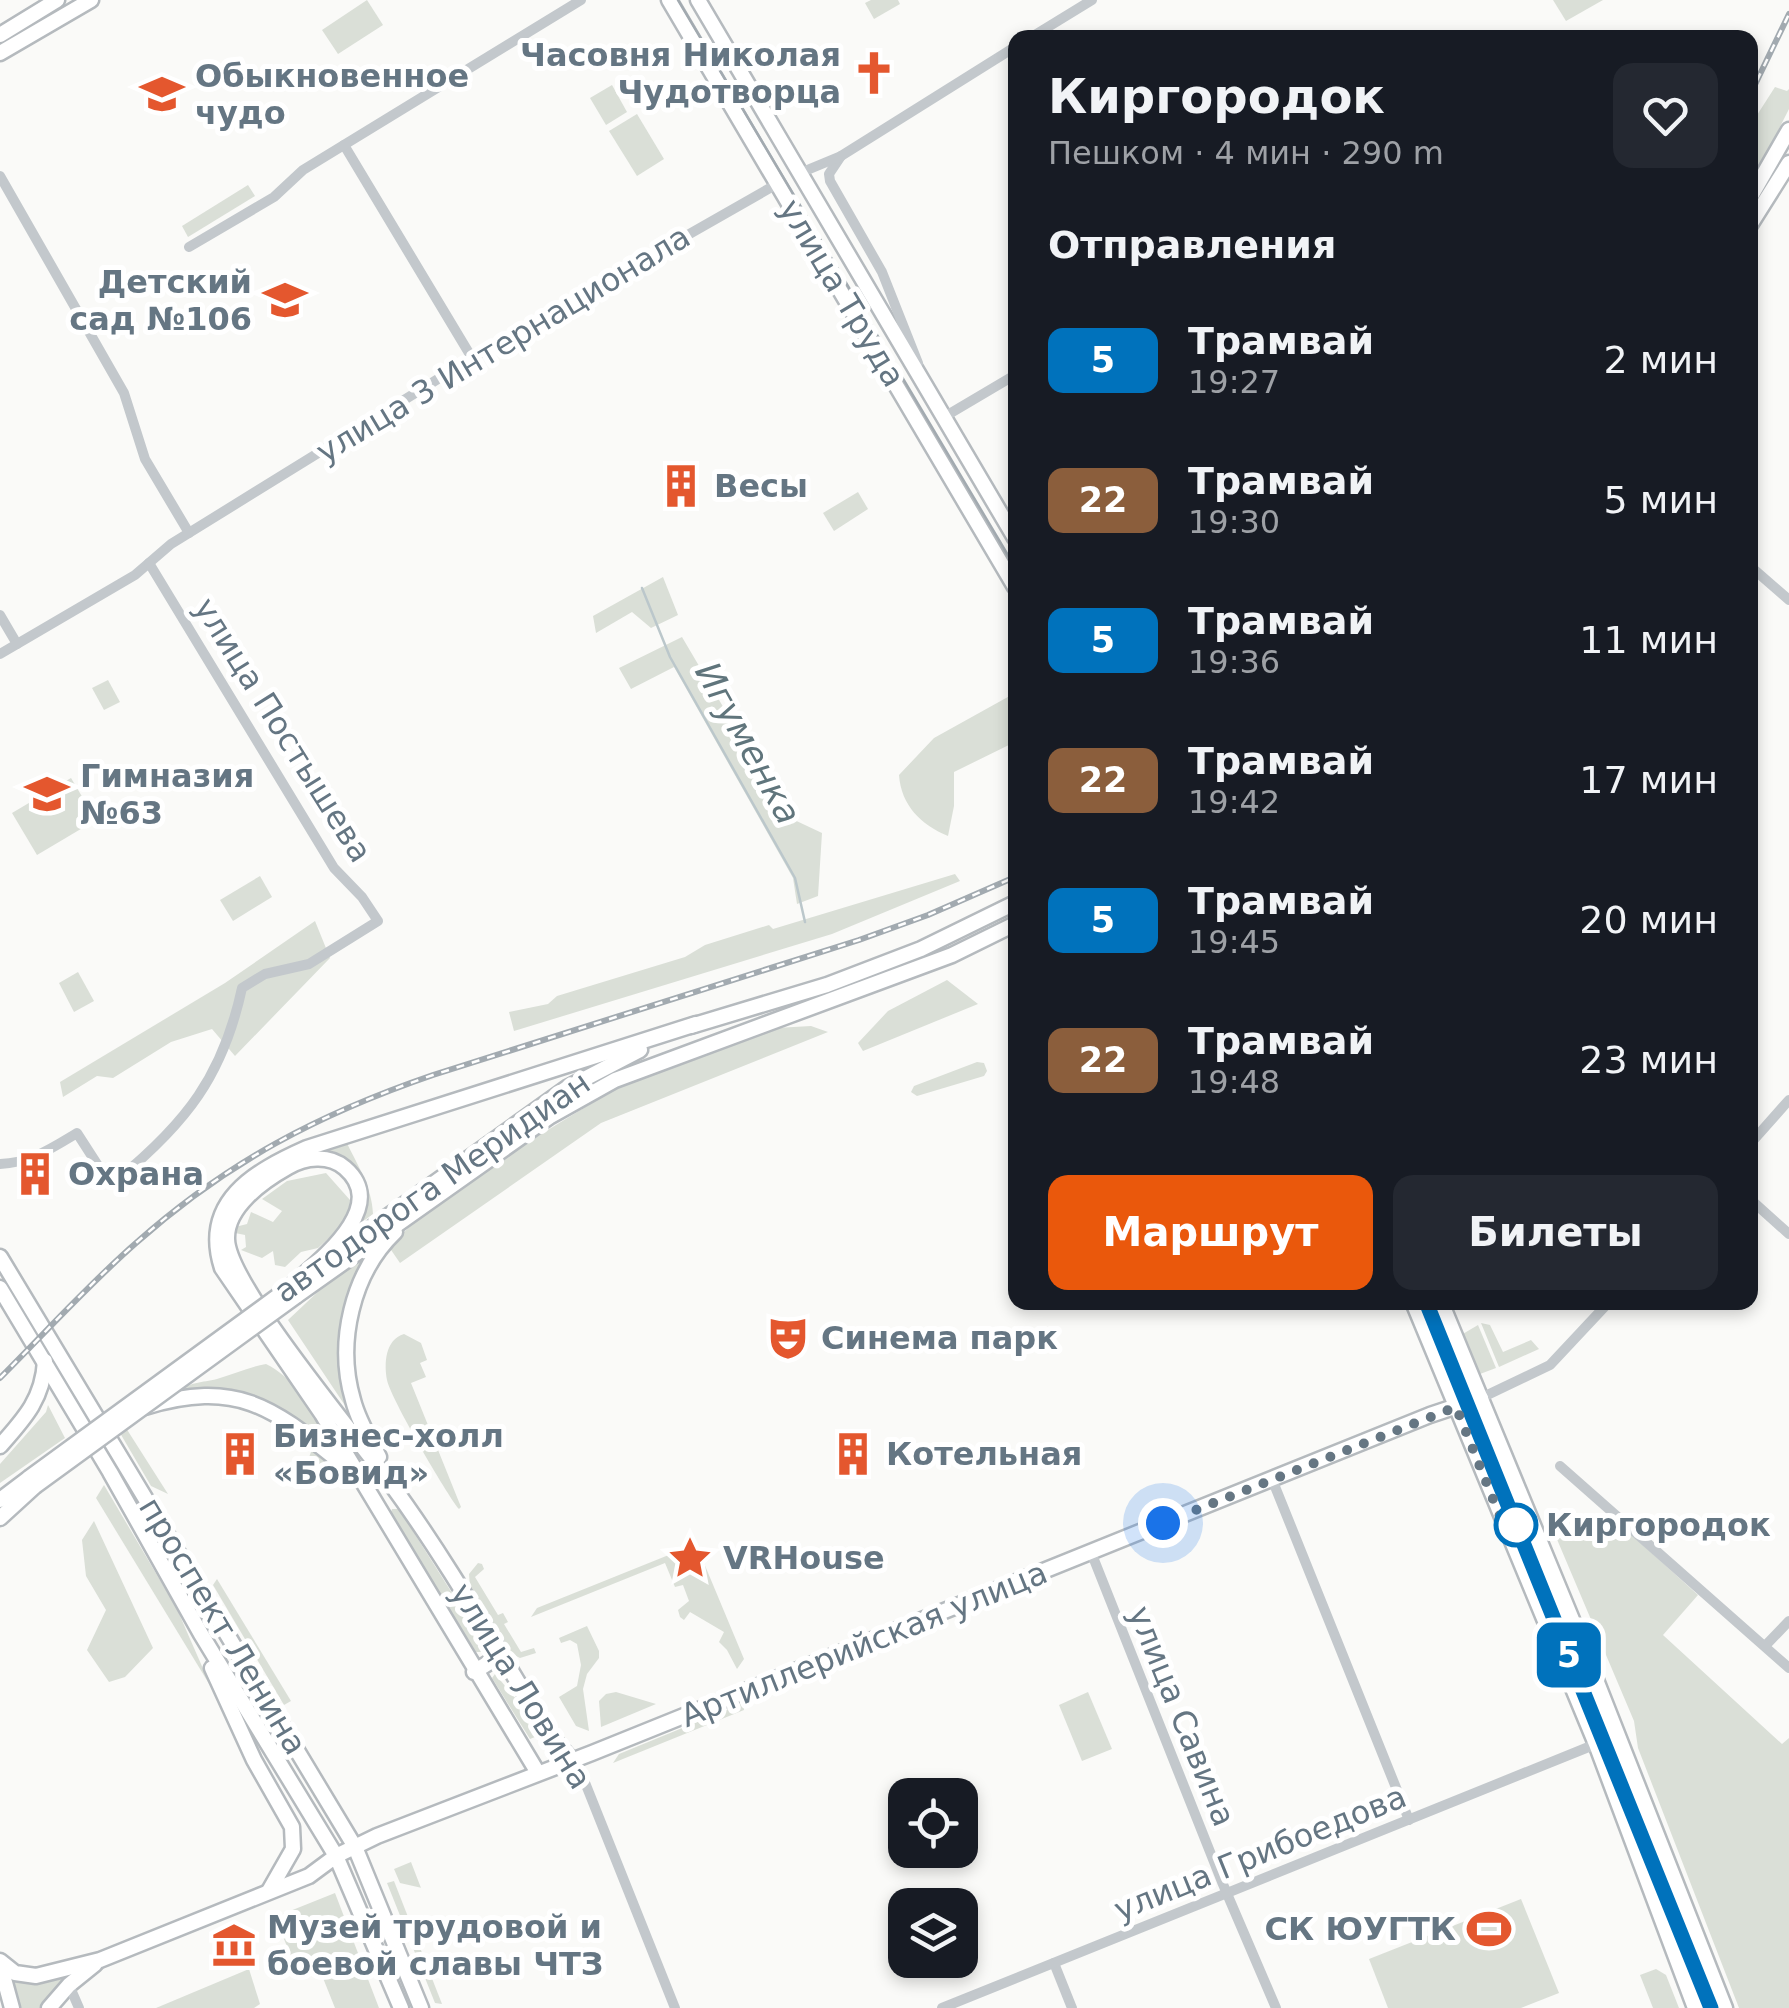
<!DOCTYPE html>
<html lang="ru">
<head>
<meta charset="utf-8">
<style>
  body { margin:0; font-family:"DejaVu Sans",sans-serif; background:#242831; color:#f1f3f6; height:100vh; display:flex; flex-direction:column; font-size:38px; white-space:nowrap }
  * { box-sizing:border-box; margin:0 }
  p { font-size:32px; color:#9ea1a6 }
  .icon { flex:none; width:55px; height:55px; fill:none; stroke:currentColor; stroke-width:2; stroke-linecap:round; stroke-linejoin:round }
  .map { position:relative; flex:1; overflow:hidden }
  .drawer { position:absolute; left:1008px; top:30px; width:750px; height:1280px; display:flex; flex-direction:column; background:#171b24; border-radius:20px; box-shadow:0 5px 15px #0003 }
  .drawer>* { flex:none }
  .badge { padding:0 20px; border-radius:15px; font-size:35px; line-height:65px }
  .fabs { position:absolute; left:888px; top:1778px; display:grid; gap:20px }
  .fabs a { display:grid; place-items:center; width:90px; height:90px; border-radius:20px; background:#171b24; box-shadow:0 5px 15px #0003; font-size:50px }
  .you { position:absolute; width:50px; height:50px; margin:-25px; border:8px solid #fff; border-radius:50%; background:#1a73e8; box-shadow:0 0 0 15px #1a73e833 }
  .map>.badge { position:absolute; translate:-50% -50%; box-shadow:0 0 0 5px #fff }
  h2 { padding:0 40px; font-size:38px; line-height:90px }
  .round { display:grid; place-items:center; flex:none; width:105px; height:105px; border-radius:20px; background:#242831 }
  .headline { display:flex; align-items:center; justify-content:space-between; height:170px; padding:0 40px }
  h1 { font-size:48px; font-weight:700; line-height:75px }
  .cta { display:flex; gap:20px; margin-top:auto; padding:20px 40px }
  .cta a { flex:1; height:115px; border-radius:20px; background:#ea580c; color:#fff; font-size:40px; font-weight:700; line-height:115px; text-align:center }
  .cta a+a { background:#242831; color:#f1f3f6 }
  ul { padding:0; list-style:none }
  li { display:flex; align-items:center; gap:30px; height:140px; padding:0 40px }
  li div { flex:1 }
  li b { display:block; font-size:38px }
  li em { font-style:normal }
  li .badge { min-width:110px; font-weight:700; text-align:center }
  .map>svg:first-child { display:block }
  .green { fill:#dadfd7 }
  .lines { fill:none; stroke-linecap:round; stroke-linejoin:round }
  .stream { stroke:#bbc7cb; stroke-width:2.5 }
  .major-casing { stroke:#b5babe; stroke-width:19 }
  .minor { stroke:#c3c8cc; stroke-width:10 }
  .major { stroke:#fff; stroke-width:14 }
  .tram { stroke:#a2aab0; stroke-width:2.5 }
  .rail-casing { stroke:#a2aab0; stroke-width:6 }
  .rail { stroke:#fff; stroke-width:2.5; stroke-dasharray:8; stroke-linecap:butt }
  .major-bridge-casing { stroke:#b5babe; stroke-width:19; stroke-linecap:butt }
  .major-bridge { stroke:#fff; stroke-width:14 }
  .line-casing { stroke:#fff; stroke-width:22 }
  .line { stroke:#0072bc; stroke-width:15 }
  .walk { stroke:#657683; stroke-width:10; stroke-dasharray:0 18 }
  .stop-dot { fill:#fff; stroke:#0072bc; stroke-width:5 }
  .labels { text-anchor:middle; stroke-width:10; stroke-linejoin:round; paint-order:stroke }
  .poi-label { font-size:32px; font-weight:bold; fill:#657683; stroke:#fff; text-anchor:start }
  .street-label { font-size:32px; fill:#657683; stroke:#fff }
  .stop-label { font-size:32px; font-weight:bold; fill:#657683; stroke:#fff; text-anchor:start }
  .water-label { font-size:35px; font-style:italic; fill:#60757c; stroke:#fff }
</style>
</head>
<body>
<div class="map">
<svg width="1789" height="2008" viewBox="0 0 1789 2008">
  <rect width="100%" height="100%" fill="#fafaf8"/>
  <!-- green -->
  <g class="green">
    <polygon points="367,0 383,25 338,54 322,30"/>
    <polygon points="871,0 898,0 900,4 874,19 865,3"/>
    <polygon points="1553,0 1603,0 1566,21"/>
    <polygon points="612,85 627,112 606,125 590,98"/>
    <polygon points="1775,87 1787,91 1789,89 1789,109 1750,186 1750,126"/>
    <polygon points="637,114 664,159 637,176 609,131"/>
    <polygon points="248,185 255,196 188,237 182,226"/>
    <polygon points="858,492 868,509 834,531 823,513"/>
    <polygon points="663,577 678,615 651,628 632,612 596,633 593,616"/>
    <polygon points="682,637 788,817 822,833 818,896 797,904 793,878 674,667 631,689 619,668"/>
    <polygon points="108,680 120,702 104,710 92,688"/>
    <path d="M1015,693V742L954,772V806L948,836C921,825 901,805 899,775L934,738Z"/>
    <polygon points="71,778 96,820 37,855 12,813"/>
    <polygon points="955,874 960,881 832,934 514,1031 509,1012 548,1004 557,996 685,957 705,945 769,925 773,929"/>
    <polygon points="260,876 272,897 233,921 220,900"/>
    <polygon points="315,921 330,958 235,1056 212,1029 171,1042 113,1078 97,1076 63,1097 60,1082 225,983"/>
    <polygon points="78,972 94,1001 74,1012 59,983"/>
    <polygon points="947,980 978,1004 863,1051 858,1043 888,1011"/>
    <polygon points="811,1026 828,1032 601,1123 400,1263 389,1247 410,1226 520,1147 623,1084 749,1036 776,1028"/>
    <polygon points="977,1062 984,1063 987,1071 984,1076 917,1096 911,1092 914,1086"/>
    <path d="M346,1141C357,1165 372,1186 373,1214L358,1225C365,1207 371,1176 350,1163C340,1157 321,1156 309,1153Z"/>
    <polygon points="326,1173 350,1200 349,1220 318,1248 301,1252 285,1267 275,1265 273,1251 262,1258 241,1250 246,1247 245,1235 235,1233 235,1227 247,1224 251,1212 273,1222 282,1211 262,1199 287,1181"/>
    <polygon points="376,1246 347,1301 352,1416 288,1320 323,1287"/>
    <polygon points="1481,1323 1490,1325 1503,1352 1531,1340 1539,1349 1499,1367"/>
    <polygon points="1478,1325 1496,1368 1480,1374 1461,1335"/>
    <path d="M404,1334L421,1343L427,1360L420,1363L426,1377L411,1383L461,1507L459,1509C447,1495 390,1397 387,1380C384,1363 385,1340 404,1334Z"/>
    <path d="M266,1364C289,1375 317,1407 320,1432L255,1397L215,1391L178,1392C192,1381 201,1383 217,1379C234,1374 249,1367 266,1364Z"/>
    <polygon points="48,1405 65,1438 0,1483 0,1464 46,1412"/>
    <polygon points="126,1428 168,1494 151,1486 120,1433"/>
    <polygon points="312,1449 325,1458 338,1479 305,1469"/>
    <polygon points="104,1485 177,1609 211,1687 96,1498"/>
    <polygon points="392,1509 399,1509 486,1647 483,1652 476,1652 390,1515"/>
    <polygon points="1612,1517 1698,1595 1663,1635 1782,1744 1789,1738 1789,2008 1739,2008 1638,1748 1634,1721 1556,1537"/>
    <polygon points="94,1521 153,1648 125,1677 109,1682 87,1650 106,1610 86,1576 82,1540"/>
    <polygon points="696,1544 744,1659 737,1669 727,1650 719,1642 724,1632 690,1612 684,1620 680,1617 678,1610 689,1601 683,1585 675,1587 665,1563 531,1617 537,1608"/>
    <polygon points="478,1563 482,1564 484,1569 475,1577 498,1615 503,1613 508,1622 504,1624 521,1652 534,1648 536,1653 520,1658 510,1653 470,1587 469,1574"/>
    <polygon points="217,1579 291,1701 284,1705 213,1585"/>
    <polygon points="587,1626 599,1651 599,1658 587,1674 583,1689 589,1731 576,1726 559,1697 577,1686 581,1665 577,1644 570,1640 561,1643 559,1638"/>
    <polygon points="495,1674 522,1706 540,1735 530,1739 492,1678"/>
    <polygon points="616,1692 656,1704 601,1727 599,1701 606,1694"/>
    <polygon points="1088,1692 1112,1749 1082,1761 1059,1705"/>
    <polygon points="743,1703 744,1710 613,1763 619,1754"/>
    <polygon points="411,1862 421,1888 422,1888 400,1883 394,1869"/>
    <polygon points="394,1881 442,2004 435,2003 387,1883"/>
    <polygon points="335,1893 379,2008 335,2008 315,1958 295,1966 275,1917"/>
    <polygon points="1521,1899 1559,1993 1521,2008 1388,2008 1369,1959"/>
    <polygon points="249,1969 260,2004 254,2008 156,2008"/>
    <polygon points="1656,1969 1666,1975 1679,2008 1653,2008 1640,1975"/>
    <polygon points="70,1972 72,1974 58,1984 42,2008 19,2008 10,1979 29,1981"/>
  </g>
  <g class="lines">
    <!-- stream -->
    <polyline class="stream" points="642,588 670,657 795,878 805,922"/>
    <!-- major casing -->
    <g class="major-casing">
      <g id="major">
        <polyline points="669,0 1015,587"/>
        <polyline points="698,0 1015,538"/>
        <polyline points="0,35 57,0"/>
        <polyline points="0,53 91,0"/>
        <polyline points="1750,198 1789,130"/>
        <polyline points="1750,225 1789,163"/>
        <polyline points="691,1026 827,985 921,949 1015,903"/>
        <polyline points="334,1255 567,1088 640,1050"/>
        <polyline points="0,1257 355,1847 421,2008"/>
        <polyline points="0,1288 110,1472 201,1634 336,1856 401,2008"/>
        <path d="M289,1288C317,1262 391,1208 345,1168C329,1154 305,1157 288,1167C263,1181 226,1207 227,1239C228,1285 358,1438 391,1484C449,1563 498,1651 550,1735L572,1761"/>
        <polyline points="296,1296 549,1117 615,1080 952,955 1015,924"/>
        <polyline points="1413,1302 1596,1744 1695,2008"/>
        <polyline points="1441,1302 1578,1634 1725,2008"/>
        <path d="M145,1407C246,1376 280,1415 354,1473"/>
        <path d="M0,1446C24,1419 43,1399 45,1361"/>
        <path d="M379,1457C369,1438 358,1420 353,1400C336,1343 352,1273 395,1232"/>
        <polyline points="0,1500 29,1478"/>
        <polyline points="0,1518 35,1486"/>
        <polyline points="212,1668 254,1760 292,1827 293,1849 269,1891"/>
        <polyline points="474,1672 501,1655"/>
        <path d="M538,1773L322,1414L222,1268C201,1202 253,1172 307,1148L696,1024"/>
        <polyline points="0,1961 15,1973 36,1976 100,1960 309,1876 336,1856 377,1836 592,1753 1430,1415 1481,1398"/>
        <polyline points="0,1964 12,2008"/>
        <polyline points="49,2008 69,1985 95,1964"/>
      </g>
    </g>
    <!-- minor -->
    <g class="minor">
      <polyline points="1030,38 1092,0"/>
      <polyline points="344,145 472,358"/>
      <polyline points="841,156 829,174 830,181 882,272 918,363"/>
      <polyline points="800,173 841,156 1015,47"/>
      <polyline points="0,176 124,393 145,459 189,533"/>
      <polyline points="189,247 274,197 303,170 581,0"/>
      <polyline points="944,417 1015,375"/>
      <polyline points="1750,566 1789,600"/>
      <polyline points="0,615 17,644"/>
      <polyline points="0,654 135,575 171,544 472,358 777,184"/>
      <polyline points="1750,1144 1789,1100"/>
      <path d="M0,1164C30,1163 52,1148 77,1133L106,1178L118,1179C186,1123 223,1076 242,988L265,974L309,964L378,921L362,897L334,868L149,563"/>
      <polyline points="1750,1199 1789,1234"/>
      <polyline points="1481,1398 1550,1365 1609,1302"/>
      <polyline points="1560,1466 1789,1668"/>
      <polyline points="1272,1479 1409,1820"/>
      <polyline points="1091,1552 1222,1882 1276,2008"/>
      <polyline points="1765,1646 1789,1621"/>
      <polyline points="572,1761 584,1780 675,2008"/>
      <polyline points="1054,1963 1072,2008"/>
      <polyline points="69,1985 79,2008"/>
      <polyline points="942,2008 1596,1744"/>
    </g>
    <!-- major -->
    <use href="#major" class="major"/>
    <!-- tram -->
    <g class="tram">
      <polyline points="678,0 1015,567"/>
      <polyline points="1432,1302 1717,2008"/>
    </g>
    <!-- rail casing -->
    <g class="rail-casing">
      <g id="rail">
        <polyline points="1750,95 1789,14"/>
        <path d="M0,1378C45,1333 88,1285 136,1243C227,1162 319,1114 433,1075L859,940L928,915L1015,877"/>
      </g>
    </g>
    <!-- rail -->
    <use href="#rail" class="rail"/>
    <!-- major-bridge casing -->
    <g class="major-bridge-casing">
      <g id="major-bridge">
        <polyline points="29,1478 289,1288"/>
        <polyline points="35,1486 296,1296"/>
      </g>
    </g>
    <!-- major-bridge -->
    <use href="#major-bridge" class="major-bridge"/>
  </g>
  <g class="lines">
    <!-- line casing -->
    <g class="line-casing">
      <polyline id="line" points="1426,1302 1711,2008"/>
    </g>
    <!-- line -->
    <use href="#line" class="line"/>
    <!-- walk -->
    <polyline class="walk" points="1163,1523 1456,1407 1503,1524 1516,1525"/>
  </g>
  <!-- icons -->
  <defs>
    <g id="church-bare" transform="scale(3.45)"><path d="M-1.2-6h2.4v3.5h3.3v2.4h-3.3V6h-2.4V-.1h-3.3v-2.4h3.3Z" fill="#e4572e" stroke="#fff" stroke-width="2.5" paint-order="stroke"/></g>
    <g id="school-bare" transform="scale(3.45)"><path d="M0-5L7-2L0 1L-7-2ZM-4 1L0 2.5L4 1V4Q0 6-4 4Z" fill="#e4572e" stroke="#fff" stroke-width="2.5" paint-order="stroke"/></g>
    <g id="building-bare" transform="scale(3.45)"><path d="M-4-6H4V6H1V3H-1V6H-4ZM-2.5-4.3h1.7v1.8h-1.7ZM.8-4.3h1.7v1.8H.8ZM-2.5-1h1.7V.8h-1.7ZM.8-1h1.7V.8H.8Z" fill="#e4572e" stroke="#fff" stroke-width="2.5" paint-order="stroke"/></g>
    <g id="theatre-bare" transform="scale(3.45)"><path d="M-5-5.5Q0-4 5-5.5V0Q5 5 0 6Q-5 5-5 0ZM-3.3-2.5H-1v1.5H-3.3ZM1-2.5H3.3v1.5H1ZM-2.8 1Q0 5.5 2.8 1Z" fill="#e4572e" stroke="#fff" stroke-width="2.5" paint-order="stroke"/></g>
    <g id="sight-bare" transform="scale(3.45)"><path d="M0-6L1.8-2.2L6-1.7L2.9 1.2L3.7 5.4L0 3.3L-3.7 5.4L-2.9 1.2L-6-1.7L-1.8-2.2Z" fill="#e4572e" stroke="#fff" stroke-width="2.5" paint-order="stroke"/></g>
    <g id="stadium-bare" transform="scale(3.45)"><path d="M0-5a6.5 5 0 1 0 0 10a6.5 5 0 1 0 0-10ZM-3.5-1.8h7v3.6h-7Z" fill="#e4572e" stroke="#fff" stroke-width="2.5" paint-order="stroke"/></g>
    <g id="museum-bare" transform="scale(3.45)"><path d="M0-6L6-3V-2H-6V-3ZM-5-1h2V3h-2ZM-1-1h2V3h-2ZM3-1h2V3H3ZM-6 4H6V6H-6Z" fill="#e4572e" stroke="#fff" stroke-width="2.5" paint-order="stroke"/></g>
  </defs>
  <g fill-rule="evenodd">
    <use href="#church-bare" x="874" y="73"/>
    <use href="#school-bare" x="162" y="94"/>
    <use href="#school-bare" x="285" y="300"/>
    <use href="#building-bare" x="681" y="486"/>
    <use href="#school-bare" x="47" y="794"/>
    <use href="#building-bare" x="35" y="1174"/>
    <use href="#theatre-bare" x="788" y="1338"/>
    <use href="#building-bare" x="240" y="1454"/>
    <use href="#building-bare" x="853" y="1454"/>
    <use href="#sight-bare" x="690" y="1558"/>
    <use href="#stadium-bare" x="1489" y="1929"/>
    <use href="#museum-bare" x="234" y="1945"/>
  </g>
  <!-- markers -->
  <circle class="stop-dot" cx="1516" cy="1525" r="20"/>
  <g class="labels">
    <!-- poi labels -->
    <g class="poi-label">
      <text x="841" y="66" text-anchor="end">Часовня Николая<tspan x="841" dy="37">Чудотворца</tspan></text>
      <text x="195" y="87">Обыкновенное<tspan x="195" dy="37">чудо</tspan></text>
      <text x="252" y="293" text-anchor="end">Детский<tspan x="252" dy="37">сад №106</tspan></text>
      <text x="714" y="497">Весы</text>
      <text x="80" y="787">Гимназия<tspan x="80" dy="37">№63</tspan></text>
      <text x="68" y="1185">Охрана</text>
      <text x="821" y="1349">Синема парк</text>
      <text x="273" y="1447">Бизнес-холл<tspan x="273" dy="37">«Бовид»</tspan></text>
      <text x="886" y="1465">Котельная</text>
      <text x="723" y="1569">VRHouse</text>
      <text x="267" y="1938">Музей трудовой и<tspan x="267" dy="37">боевой славы ЧТЗ</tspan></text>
      <text x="1456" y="1940" text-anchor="end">СК ЮУГТК</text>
    </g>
    <!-- street labels -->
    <g class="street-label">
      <text transform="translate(842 293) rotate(59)" y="11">улица Труда</text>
      <text transform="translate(503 344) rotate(-31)" y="11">улица 3 Интернационала</text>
      <text transform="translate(283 730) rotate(58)" y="11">улица Постышева</text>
      <text transform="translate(432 1187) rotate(-35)" y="11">автодорога Меридиан</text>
      <text transform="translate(223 1626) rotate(59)" y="11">проспект Ленина</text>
      <text transform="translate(864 1644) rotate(-22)" y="11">Артиллерийская улица</text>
      <text transform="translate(521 1686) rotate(58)" y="11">улица Ловина</text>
      <text transform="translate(1182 1716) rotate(68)" y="11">улица Савина</text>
      <text transform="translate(1260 1853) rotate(-22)" y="11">улица Грибоедова</text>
    </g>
    <!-- stop labels -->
    <g class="stop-label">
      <text x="1546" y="1536">Киргородок</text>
    </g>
    <!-- water labels -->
    <g class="water-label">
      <text transform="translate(748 743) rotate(61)" y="12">Игуменка</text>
    </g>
  </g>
</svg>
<div class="fabs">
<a><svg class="icon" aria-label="locate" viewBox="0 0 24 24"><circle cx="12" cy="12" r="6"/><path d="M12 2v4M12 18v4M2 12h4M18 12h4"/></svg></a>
<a><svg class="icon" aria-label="layers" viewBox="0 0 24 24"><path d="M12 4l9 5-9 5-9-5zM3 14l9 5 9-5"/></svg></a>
</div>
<div class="you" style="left:1163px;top:1523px"></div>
<b class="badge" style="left:1569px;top:1655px;background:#0072bc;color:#fff">5</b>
<section class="drawer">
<div class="headline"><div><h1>Киргородок</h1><p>Пешком · 4 мин · 290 m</p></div><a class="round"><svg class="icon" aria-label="heart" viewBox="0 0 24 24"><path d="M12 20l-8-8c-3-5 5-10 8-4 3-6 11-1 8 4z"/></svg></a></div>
<h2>Отправления</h2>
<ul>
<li><span class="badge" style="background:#0072bc;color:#fff">5</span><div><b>Трамвай</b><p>19:27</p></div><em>2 мин</em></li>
<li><span class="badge" style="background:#8b5e3c;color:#fff">22</span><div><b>Трамвай</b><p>19:30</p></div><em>5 мин</em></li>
<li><span class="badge" style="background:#0072bc;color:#fff">5</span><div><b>Трамвай</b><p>19:36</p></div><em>11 мин</em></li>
<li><span class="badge" style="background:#8b5e3c;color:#fff">22</span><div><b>Трамвай</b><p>19:42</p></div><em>17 мин</em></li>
<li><span class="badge" style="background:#0072bc;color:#fff">5</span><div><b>Трамвай</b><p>19:45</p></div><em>20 мин</em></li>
<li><span class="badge" style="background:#8b5e3c;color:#fff">22</span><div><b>Трамвай</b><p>19:48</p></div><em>23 мин</em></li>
</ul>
<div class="cta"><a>Маршрут</a><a>Билеты</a></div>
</section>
</div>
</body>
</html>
